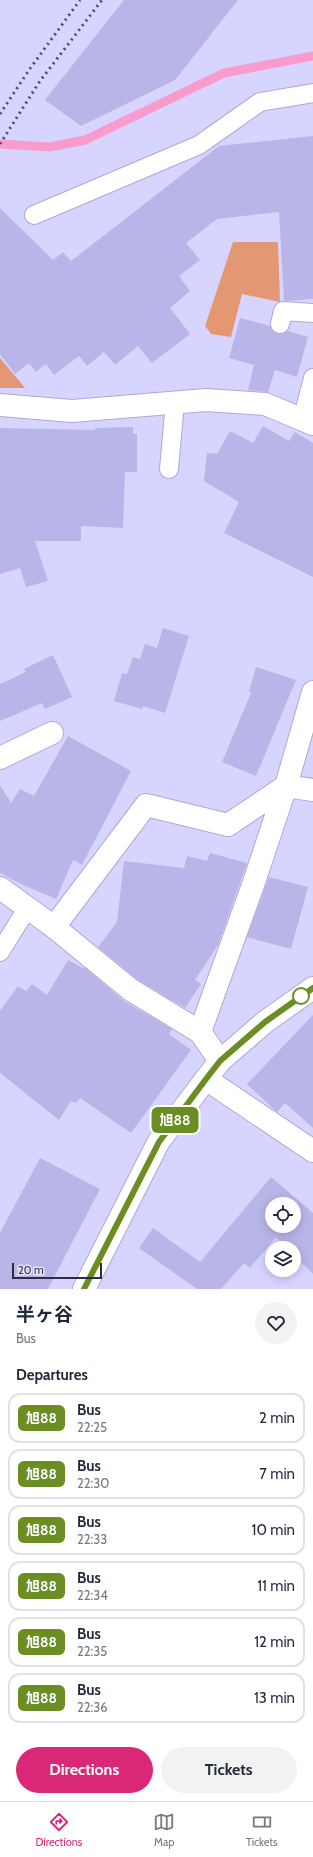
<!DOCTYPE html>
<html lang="en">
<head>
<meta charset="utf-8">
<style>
  body { margin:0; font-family:Cabin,"Noto Sans JP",sans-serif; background:#f2f2f3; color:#1f2937; height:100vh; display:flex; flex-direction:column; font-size:15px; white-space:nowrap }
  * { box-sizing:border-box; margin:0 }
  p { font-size:13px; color:#747a83 }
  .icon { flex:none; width:22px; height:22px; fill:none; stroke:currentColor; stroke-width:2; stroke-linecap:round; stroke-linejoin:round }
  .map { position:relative; height:1289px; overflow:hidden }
  .drawer { display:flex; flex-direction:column; background:#fff; flex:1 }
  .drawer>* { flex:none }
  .badge { padding:0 8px; border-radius:6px; font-size:14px; line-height:26px }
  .buttons { position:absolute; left:265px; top:1197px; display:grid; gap:8px }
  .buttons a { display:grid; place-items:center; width:36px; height:36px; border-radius:50%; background:#fff; box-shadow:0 2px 10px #0003; font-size:20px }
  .scale { position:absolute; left:12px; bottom:10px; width:90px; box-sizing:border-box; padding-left:4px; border:2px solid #2e2c41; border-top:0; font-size:11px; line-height:14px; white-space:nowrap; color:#2e2c41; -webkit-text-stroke:3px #e5e4fa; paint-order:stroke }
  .map>.badge { position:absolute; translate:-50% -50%; box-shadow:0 0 0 2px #fff }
  h2 { padding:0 16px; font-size:15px; line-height:36px }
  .round { display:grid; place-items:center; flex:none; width:42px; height:42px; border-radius:21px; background:#f2f2f3 }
  .overview { display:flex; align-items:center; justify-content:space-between; height:68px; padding:0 16px }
  h1 { font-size:19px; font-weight:700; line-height:30px }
  .action { display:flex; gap:8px; margin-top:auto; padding:8px 16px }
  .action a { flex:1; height:46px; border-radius:24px; background:#db2777; color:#fff; font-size:16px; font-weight:700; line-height:46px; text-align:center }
  .action a+a { background:#f2f2f3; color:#1f2937 }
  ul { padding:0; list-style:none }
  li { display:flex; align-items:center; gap:12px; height:50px; margin:0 8px 6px; padding:0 8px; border:2px solid #e0e1e3; border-radius:12px }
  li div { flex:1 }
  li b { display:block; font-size:15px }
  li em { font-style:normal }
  li .badge { min-width:44px; font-weight:700; text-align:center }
  .menu { display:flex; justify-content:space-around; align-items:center; height:56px; border-top:1px solid #e0e1e3; background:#fff; font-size:11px; color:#747a83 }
  .menu a { display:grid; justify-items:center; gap:2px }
  .menu .current { color:#db2777 }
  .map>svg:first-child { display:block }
  .green { fill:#e39873 }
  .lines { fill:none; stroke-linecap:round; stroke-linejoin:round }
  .stream { stroke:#f79ccc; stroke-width:9 }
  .building { fill:#b9b5e8; fill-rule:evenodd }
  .service-casing { stroke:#aba8da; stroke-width:20 }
  .minor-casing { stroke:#aba8da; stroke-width:24 }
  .tertiary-casing { stroke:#aba8da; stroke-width:24 }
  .service { stroke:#fff; stroke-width:18 }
  .minor { stroke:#fff; stroke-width:22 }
  .tertiary { stroke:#fff; stroke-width:22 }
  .rail { stroke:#4e4c65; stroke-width:3; stroke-dasharray:2 4; stroke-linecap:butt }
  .line-casing { stroke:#fff; stroke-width:9 }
  .line { stroke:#6b8e23; stroke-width:6 }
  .stop-dot { fill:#fff; stroke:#6b8e23; stroke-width:2 }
</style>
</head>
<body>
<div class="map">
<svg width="313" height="1289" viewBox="0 0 313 1289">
  <rect width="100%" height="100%" fill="#d7d5ff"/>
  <!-- green -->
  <g class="green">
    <polygon points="233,242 278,242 280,302 242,294 231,337 211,334 205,326"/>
    <polygon points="0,358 25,388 0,388"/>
  </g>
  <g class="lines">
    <!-- stream -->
    <polyline class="stream" points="0,144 50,147 85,140 224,73 313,56"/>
  </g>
  <!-- building -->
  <g class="building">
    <polygon points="124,0 238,0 175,80 81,126 45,100"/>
    <polygon points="313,136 313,299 284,301 279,212 217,219 186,243 200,260 179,276 190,291 170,308 190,334 152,363 138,346 115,365 104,352 87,366 79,356 54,375 46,364 36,372 29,363 15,374 0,354 0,208 53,260 63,252 71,261 219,146"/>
    <polygon points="240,318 270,326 273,331 277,334 283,334 288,331 308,337 297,377 275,370 268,392 248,390 254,365 229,358"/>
    <polygon points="263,426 289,441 295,432 313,443 313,577 224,533 239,502 204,481 207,453 217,454 230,431 253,443"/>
    <polygon points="133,427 133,434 137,434 137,472 125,472 123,528 81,526 81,541 35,541 48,581 26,587 20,568 0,574 0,428 95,430 95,428"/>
    <polygon points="163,628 189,636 165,713 143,706 142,709 114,701 122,673 127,674 133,657 140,659 145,644 157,648"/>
    <polygon points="53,655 72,697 45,709 42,703 0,721 0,684 26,672 24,669"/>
    <polygon points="256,667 296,680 256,776 222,762 251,693 249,691"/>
    <polygon points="68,736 131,771 82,865 73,860 56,899 21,884 0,873 0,785 11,803 20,789 34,796"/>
    <polygon points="210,853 247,863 218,945 195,980 201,984 185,1008 138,980 98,947 117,922 124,861 184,868 187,856 207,861"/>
    <polygon points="269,877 308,887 291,949 247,937"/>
    <polygon points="68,960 83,968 84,967 124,1001 172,1029 169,1034 191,1050 131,1133 80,1098 76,1103 71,1101 59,1120 0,1073 0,1011 18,986 26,991 32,984 47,995"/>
    <polygon points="313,1015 313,1128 285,1103 277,1112 247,1084"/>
    <polygon points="40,1158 100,1189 48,1289 0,1289 0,1233"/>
    <path d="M271,1177L313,1213V1274L294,1255V1248H287L276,1237L250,1268L244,1263L221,1289H197L139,1248L153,1228L200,1262ZM272,1204H294V1226H272Z"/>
  </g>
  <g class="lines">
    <!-- service casing -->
    <g class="service-casing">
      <g id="service">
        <polyline points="34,215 199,145 260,102 313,93"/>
        <polyline points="280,324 283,311 313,313"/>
        <polyline points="302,420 313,378"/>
        <polyline points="169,469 175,402"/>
        <polyline points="0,952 28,907"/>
      </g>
    </g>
    <!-- minor casing -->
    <g class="minor-casing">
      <g id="minor">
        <polyline points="0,405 72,411 206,400 265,404 313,424"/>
        <polyline points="0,758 52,733"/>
        <polyline points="0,888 54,927 131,990 200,1032 220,1061"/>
        <polyline points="54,927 146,805 228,825 286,786 313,790"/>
        <polyline points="200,1032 253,885 286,786 313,692"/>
        <polyline points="206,1079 313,1151"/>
      </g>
    </g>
    <!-- tertiary casing -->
    <g class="tertiary-casing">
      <polyline id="tertiary" points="84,1289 159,1141 206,1079 220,1061 265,1022 313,988"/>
    </g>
    <!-- service -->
    <use href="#service" class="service"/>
    <!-- minor -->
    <use href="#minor" class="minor"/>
    <!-- tertiary -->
    <use href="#tertiary" class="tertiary"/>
    <!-- rail -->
    <g class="rail">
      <polyline points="0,114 29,70 80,0"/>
      <polyline points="0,144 40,81 102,0"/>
    </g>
  </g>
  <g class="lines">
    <!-- line casing -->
    <g class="line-casing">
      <polyline id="line" points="84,1289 159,1142 206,1079 220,1061 265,1022 313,988"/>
    </g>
    <!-- line -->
    <use href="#line" class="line"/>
  </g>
  <!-- markers -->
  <circle class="stop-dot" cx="301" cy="996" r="8"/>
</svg>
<div class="buttons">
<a><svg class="icon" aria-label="locate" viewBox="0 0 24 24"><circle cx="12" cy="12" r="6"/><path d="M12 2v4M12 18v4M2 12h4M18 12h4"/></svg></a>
<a><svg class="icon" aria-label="layers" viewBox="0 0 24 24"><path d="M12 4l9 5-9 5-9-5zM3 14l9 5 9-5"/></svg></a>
</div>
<div class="scale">20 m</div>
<b class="badge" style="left:175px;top:1120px;background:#6b8e23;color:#fff">旭88</b>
</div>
<section class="drawer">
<div class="overview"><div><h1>半ヶ谷</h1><p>Bus</p></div><a class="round"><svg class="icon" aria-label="heart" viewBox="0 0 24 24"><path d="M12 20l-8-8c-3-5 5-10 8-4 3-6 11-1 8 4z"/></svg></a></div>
<h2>Departures</h2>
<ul>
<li><span class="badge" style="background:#6b8e23;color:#fff">旭88</span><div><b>Bus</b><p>22:25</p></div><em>2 min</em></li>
<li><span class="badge" style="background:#6b8e23;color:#fff">旭88</span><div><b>Bus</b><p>22:30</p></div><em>7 min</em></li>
<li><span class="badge" style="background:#6b8e23;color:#fff">旭88</span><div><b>Bus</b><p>22:33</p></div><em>10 min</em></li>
<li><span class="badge" style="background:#6b8e23;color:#fff">旭88</span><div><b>Bus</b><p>22:34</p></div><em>11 min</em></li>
<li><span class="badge" style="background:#6b8e23;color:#fff">旭88</span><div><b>Bus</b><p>22:35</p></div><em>12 min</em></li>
<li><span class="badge" style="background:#6b8e23;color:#fff">旭88</span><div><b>Bus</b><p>22:36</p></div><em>13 min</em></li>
</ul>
<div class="action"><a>Directions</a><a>Tickets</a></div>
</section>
<nav class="menu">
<a class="current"><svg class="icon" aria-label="directions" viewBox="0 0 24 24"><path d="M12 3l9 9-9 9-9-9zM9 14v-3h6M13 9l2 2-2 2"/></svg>Directions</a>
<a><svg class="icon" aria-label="map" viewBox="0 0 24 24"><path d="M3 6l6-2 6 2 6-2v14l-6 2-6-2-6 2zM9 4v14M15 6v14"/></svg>Map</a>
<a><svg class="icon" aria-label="tickets" viewBox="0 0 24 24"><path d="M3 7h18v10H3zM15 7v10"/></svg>Tickets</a>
</nav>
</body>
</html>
